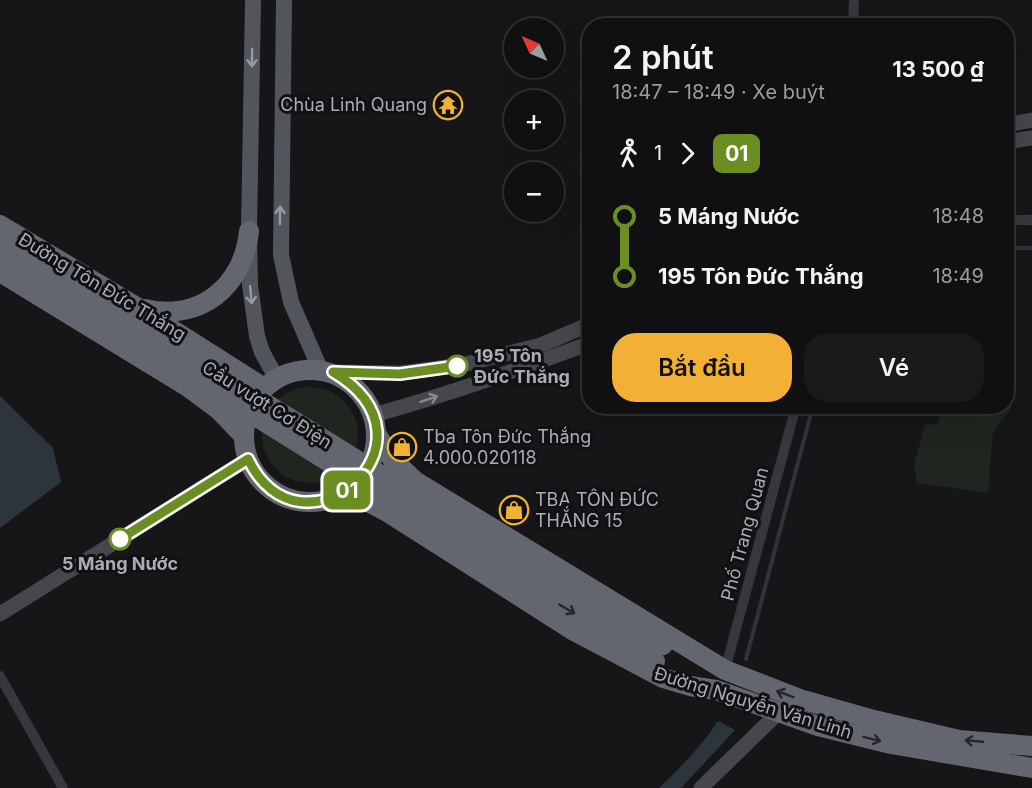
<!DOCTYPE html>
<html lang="vi">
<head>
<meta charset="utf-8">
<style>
  body { margin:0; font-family:Inter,sans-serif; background:#19191b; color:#f1f3f6; height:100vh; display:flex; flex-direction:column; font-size:22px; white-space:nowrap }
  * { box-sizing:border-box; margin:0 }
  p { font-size:20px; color:#9c9d9f }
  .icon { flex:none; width:33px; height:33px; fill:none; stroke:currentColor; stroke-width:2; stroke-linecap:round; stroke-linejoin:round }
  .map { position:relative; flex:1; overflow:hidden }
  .details { position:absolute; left:582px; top:18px; width:432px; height:396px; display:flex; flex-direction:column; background:#101012; border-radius:24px; box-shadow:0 6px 24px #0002,0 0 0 2px #303032 }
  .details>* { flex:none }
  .badge { padding:0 12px; border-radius:9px; font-size:21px; line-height:39px }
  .needle { width:39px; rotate:314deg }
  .fabs { position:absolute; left:504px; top:18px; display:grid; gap:12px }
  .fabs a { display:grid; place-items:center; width:60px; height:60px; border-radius:50%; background:#101012; box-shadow:0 6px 24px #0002,0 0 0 2px #303032; font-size:30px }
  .map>.badge { position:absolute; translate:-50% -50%; box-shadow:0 0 0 3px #fff }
  .legs { display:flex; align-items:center; gap:9px; height:66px; padding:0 30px; font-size:20px }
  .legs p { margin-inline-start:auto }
  .overview { display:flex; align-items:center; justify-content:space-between; height:102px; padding:0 30px }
  h1 { font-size:33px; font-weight:600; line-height:45px }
  .primary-button { display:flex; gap:12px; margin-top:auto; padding:12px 30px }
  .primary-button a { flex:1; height:69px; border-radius:24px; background:#f2b134; color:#111; font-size:24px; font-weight:600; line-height:69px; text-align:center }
  .primary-button a+a { background:#19191b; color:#f1f3f6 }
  ul { padding:0 30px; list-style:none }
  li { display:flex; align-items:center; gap:21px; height:60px; font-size:22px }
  li i { display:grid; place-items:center; width:9px; height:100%; margin:0 8px; background:currentColor }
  li i::after { content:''; width:15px; height:15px; margin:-8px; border:4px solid; border-radius:50%; background:#101012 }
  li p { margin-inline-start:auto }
  li:first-child i { background:linear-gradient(#0000 50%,currentColor 0) }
  li:last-child i { background:linear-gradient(currentColor 50%,#0000 0) }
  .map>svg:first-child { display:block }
  .green { fill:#1e261f }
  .water { fill:#2c353c }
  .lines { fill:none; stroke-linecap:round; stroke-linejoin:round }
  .stream { stroke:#2c353c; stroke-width:4 }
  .street { stroke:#37383d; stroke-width:10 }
  .secondary { stroke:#45474d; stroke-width:15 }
  .primary { stroke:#53555c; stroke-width:16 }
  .highway { stroke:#63666e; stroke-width:20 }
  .highway-bridge { stroke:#63666e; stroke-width:20 }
  .oneway { stroke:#979ba6 }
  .oneway2 { stroke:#858993 }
  .oneway3 { stroke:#26262a }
  .line-1-casing { stroke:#fff; stroke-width:14 }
  .line-1 { stroke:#6b8e23; stroke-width:9 }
  .stop-1-dot { fill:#fff; stroke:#6b8e23; stroke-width:3 }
  .labels { text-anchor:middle; stroke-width:6; stroke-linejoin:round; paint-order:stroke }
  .poi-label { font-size:18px; fill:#a8adb8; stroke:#111113; text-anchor:start }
  .street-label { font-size:18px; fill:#a8adb8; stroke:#111113 }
  .stop-label { font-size:18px; font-weight:bold; fill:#a8adb8; stroke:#111113; text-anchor:start }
</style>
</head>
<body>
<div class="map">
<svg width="1032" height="788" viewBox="0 0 1032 788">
  <rect width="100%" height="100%" fill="#161618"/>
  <!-- green -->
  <g class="green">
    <polygon points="1007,374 1013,379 1011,409 993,432 988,493 917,483 914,464 925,425 937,424 943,407 1006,406"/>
    <circle cx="310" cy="435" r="48"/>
  </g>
  <!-- water -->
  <g class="water">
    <polygon points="0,396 53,448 61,482 0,528"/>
    <path d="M718,721L735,730L681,788H659C681,767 701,747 718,721Z"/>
  </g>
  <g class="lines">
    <!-- stream -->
    <g class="stream">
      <polyline points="1006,248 1032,248"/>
      <polyline points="746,659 813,406"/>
    </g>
    <!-- street -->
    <g class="street">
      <polyline points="853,26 854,0"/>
      <polyline points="1006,220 1032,220"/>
      <polyline points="725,670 796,406"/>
      <polyline points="0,676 63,788"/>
    </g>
    <!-- secondary -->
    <g class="secondary">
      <polyline points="1006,125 1032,120"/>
      <polyline points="1006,142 1032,138"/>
      <polyline points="333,372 401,373 462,365 541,345 590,324"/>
      <path d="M373,415C446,395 518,370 590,343"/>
      <polyline points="0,614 248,459"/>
      <polyline points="701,788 778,713"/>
    </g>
    <!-- primary -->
    <g class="primary">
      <polyline points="253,0 249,231 250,285 257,336 262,352 277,379"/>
      <polyline points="284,0 281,255 291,302 321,371"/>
    </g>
    <!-- highway -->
    <g class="highway">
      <polyline points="0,225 135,306 264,388"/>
      <polyline points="0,272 188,387 219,410 244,436"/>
      <path d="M145,309C200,322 244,286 249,231"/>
      <circle cx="310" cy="436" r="66"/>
      <polyline points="377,435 393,460 415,481 725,670 800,699 874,720 959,740 1032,746"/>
      <polyline points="339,495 370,503 389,513 574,631 663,678 690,686 716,690 818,726 891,744 1032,768"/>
    </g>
    <!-- highway-bridge -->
    <g class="highway-bridge">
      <polyline points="0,239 544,576 663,645"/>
      <polyline points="0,257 536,591 655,661"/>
    </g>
  </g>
  <!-- one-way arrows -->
  <defs><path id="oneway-shaft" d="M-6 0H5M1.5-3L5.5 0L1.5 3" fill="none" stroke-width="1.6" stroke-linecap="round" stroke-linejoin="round" transform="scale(1.5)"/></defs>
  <g class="oneway">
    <use href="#oneway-shaft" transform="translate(252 58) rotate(91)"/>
    <use href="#oneway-shaft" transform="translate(280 215) rotate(-89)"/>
    <use href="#oneway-shaft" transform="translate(251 295) rotate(84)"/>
  </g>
  <use class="oneway2" href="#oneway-shaft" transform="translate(429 399) rotate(-19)"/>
  <g class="oneway3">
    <use href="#oneway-shaft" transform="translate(567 609) rotate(30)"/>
    <use href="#oneway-shaft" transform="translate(785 694) rotate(-159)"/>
    <use href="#oneway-shaft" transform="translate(872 739) rotate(14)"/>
    <use href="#oneway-shaft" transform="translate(974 741) rotate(-175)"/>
  </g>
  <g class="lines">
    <!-- line-1 casing -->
    <g class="line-1-casing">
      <path id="line-1" d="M120,539L248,459C301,569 451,442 333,372L400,374L457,366"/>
    </g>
    <!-- line-1 -->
    <use href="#line-1" class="line-1"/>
  </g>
  <!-- icons -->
  <defs>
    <g id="temple-ring" transform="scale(1.5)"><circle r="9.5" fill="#111113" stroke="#f2b134" stroke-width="1.5"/><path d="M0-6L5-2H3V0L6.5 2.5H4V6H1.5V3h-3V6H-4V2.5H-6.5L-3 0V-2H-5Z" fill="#f2b134"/></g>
    <g id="shop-ring" transform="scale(1.5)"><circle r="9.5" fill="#111113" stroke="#f2b134" stroke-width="1.5"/><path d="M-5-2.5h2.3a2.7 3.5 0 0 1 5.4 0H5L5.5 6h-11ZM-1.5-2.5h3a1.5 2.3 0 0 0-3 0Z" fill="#f2b134"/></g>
  </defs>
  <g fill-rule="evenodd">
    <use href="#temple-ring" x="448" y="105"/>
    <use href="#shop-ring" x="402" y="447"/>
    <use href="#shop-ring" x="514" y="510"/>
  </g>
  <!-- markers -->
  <g class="stop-1-dot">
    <circle cx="457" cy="366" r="10"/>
    <circle cx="120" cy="539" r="10"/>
  </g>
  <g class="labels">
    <!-- poi labels -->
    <g class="poi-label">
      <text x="427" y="111" text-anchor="end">Chùa Linh Quang</text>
      <text x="423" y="443">Tba Tôn Đức Thắng<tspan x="423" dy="21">4.000.020118</tspan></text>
      <text x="535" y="506">TBA TÔN ĐỨC<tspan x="535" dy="21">THẮNG 15</tspan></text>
    </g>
    <!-- street labels -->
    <g class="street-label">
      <text transform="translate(102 287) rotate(31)" y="6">Đường Tôn Đức Thắng</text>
      <text transform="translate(267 405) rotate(32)" y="6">Cầu vượt Cơ Điện</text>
      <text transform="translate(745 534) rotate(-75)" y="6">Phố Trang Quan</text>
      <text transform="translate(753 703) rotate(17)" y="6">Đường Nguyễn Văn Linh</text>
    </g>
    <!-- stop labels -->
    <g class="stop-label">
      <text x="474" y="362">195 Tôn<tspan x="474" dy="21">Đức Thắng</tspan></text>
      <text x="120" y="570" text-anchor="middle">5 Máng Nước</text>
    </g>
  </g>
</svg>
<div class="fabs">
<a><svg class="needle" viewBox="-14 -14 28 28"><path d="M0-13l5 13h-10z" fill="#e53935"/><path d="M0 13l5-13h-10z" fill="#9c9d9f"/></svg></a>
<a>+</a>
<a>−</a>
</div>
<b class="badge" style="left:347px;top:490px;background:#6b8e23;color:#fff">01</b>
<section class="details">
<div class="overview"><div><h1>2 phút</h1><p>18:47 – 18:49 · Xe buýt</p></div><b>13 500 ₫</b></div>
<div class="legs"><svg class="icon" aria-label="walk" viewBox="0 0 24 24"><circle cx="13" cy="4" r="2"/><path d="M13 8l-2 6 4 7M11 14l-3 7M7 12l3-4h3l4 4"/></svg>1<svg class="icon" aria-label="forward" viewBox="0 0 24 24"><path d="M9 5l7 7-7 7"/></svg><b class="badge" style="background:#6b8e23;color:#fff">01</b></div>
<ul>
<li><i style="color:#6b8e23"></i><b>5 Máng Nước</b><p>18:48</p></li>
<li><i style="color:#6b8e23"></i><b>195 Tôn Đức Thắng</b><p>18:49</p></li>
</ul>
<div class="primary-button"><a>Bắt đầu</a><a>Vé</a></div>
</section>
</div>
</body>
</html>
